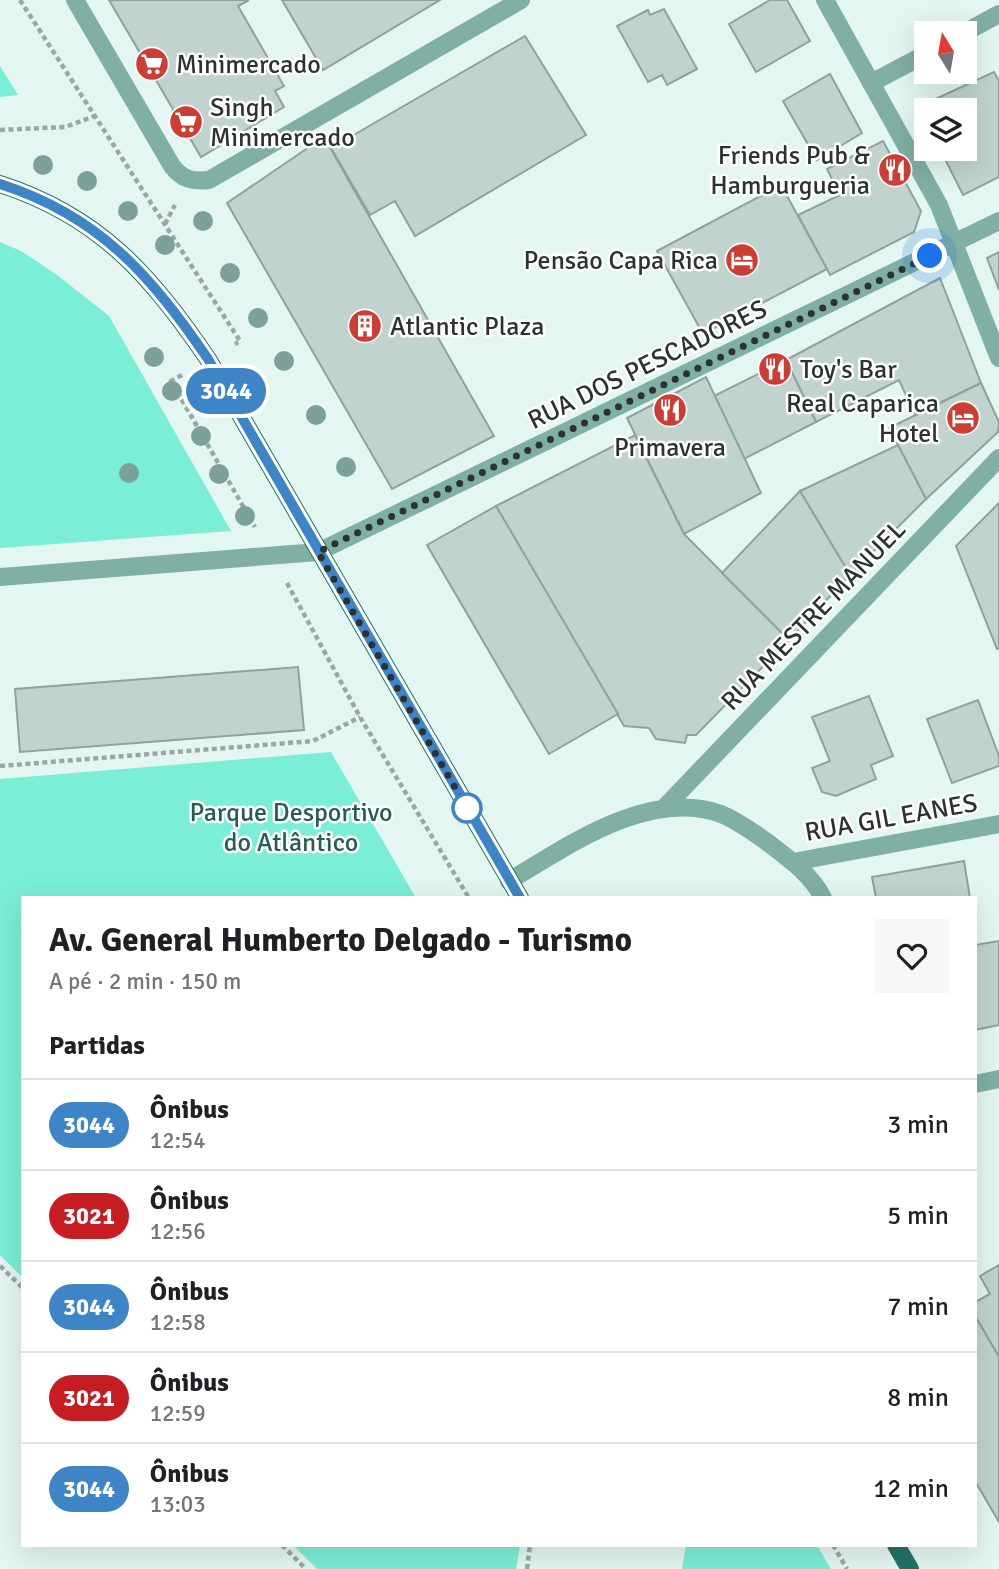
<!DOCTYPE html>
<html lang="pt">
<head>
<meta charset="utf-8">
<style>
  body { margin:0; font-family:Signika,sans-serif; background:#f6f6f6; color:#202124; height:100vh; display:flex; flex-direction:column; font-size:26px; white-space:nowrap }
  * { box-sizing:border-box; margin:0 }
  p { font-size:23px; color:#757577 }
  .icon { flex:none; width:38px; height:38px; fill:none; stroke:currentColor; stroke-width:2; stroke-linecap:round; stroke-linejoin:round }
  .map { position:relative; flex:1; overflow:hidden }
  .drawer { position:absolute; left:21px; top:896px; width:956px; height:651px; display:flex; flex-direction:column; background:#fff; border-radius:0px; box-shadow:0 7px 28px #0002 }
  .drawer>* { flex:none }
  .badge { padding:0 14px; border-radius:23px; font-size:24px; line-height:46px }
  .needle { width:46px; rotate:349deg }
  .buttons { position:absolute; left:914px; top:21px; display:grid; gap:14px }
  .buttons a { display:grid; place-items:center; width:63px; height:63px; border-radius:0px; background:#fff; box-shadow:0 7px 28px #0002; font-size:35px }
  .you { position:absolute; width:35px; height:35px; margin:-18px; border:5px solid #fff; border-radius:50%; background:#1a73e8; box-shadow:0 0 0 10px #1a73e833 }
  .map>.badge { position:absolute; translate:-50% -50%; box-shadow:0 0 0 4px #fff }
  h2 { padding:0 28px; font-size:26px; line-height:63px }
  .round { display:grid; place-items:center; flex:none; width:74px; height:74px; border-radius:0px; background:#f6f6f6 }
  .headline { display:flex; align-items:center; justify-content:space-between; height:119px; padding:0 28px }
  h1 { font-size:33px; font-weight:700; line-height:52px }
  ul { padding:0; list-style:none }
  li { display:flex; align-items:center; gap:21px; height:91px; padding:0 28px; border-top:2px solid #e0e0e0 }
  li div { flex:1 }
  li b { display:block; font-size:26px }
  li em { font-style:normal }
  li .badge { min-width:77px; font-weight:700; text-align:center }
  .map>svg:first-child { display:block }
  .green { fill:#7beed6 }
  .building { fill:#c0d3ce; stroke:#90a29d; stroke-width:2 }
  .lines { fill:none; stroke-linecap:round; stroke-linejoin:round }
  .path { stroke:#99a8a4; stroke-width:4.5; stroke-dasharray:5 3.5; stroke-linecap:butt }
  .minor { stroke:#80afa3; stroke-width:18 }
  .major { stroke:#247264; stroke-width:18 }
  .tree { fill:#7ca199 }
  .line-casing { stroke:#fff; stroke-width:16 }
  .line { stroke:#3d85c6; stroke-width:10 }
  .walk { stroke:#2b3331; stroke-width:7; stroke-dasharray:0 12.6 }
  .stop-dot { fill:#fff; stroke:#3d85c6; stroke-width:3.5 }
  .labels { text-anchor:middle; stroke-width:5; stroke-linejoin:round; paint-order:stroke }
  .poi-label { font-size:26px; fill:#2b3331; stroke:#fefefe; text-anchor:start }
  .street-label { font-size:26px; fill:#2b3331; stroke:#fefefe }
  .park-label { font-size:26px; fill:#285c51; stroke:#fefefe }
</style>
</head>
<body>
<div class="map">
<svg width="999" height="1569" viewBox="0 0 999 1569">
  <rect width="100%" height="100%" fill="#e3f6f1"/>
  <!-- green -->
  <g class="green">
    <polygon points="0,66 18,95 0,97"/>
    <polygon points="0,242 21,251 57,275 109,316 231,531 0,548"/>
    <polygon points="331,752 416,898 23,898 23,1278 0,1255 0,779"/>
    <polygon points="293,1545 520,1545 516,1569 317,1569"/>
    <polygon points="686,1545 817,1545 831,1569 682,1569"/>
  </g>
  <!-- building -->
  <g class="building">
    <polygon points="109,0 249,0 238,6 284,86 275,91 284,107 201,157"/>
    <polygon points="282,0 440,0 323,70"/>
    <polygon points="770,0 787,0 810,41 756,72 729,24"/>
    <polygon points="664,9 697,69 667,85 662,75 648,82 617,26 648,10 650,15"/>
    <polygon points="525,36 586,135 415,236 395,201 370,215 331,148"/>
    <polygon points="994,72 999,81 999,177 963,195 940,149 964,149 964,110 926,110 926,122 918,107"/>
    <polygon points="830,74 862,133 817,160 783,101"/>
    <polygon points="324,137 494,436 392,489 227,203"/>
    <polygon points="883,141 921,211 914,232 830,275 798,215 840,195 827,169"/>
    <polygon points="781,185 827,269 703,334 657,251"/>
    <polygon points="999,252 999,290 987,258"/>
    <polygon points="940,278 981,383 915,415 899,380 816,422 786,360"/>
    <polygon points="786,360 816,422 744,459 714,396"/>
    <polygon points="706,377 761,493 684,534 627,418"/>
    <polygon points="981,383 999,422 998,432 926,499 889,428"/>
    <polygon points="635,435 684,534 789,640 696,735 687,735 685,743 656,739 649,728 624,726 496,506"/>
    <polygon points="898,445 926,499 850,575 800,491"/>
    <polygon points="800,491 850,575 789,640 722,573"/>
    <polygon points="999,503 999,648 997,649 956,546"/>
    <polygon points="496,506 618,714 549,754 427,545"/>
    <polygon points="298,667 304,730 20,752 15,689"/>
    <polygon points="869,696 893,756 871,765 876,779 836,796 822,792 812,768 830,761 812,717"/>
    <polygon points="978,700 999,756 999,766 952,783 927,719"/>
    <polygon points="964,861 970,898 876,898 872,877"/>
    <polygon points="999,941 999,1025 975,1030 975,945"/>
    <polygon points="999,1265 999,1357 975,1316 975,1302 990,1294 980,1276"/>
    <polygon points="975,1316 999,1357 999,1522 975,1481"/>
  </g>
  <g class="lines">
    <!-- path -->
    <g class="path">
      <polyline points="20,0 240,341 235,344"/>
      <polyline points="0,130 65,127 95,116"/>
      <polyline points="165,224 175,205"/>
      <polyline points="182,375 171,381 255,527"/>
      <polyline points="287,583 360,717 469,898"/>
      <polyline points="0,766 313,741 360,717"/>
      <polyline points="0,1266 23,1288"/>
      <polyline points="282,1545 306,1569"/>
      <polyline points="833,1545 847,1569"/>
      <polyline points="527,1569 530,1545"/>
    </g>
    <!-- minor -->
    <g class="minor">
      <path d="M75,0L172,166C182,179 192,182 209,180L521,0"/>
      <polyline points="825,0 939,205 999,358"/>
      <polyline points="964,33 999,14"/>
      <polyline points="871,83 926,54"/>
      <polyline points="0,577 318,552 999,221"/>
      <polyline points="665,807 999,458"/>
      <polyline points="793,862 999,824"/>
      <path d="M509,881C569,845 649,788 721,814C738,821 753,832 767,842C788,858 811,874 823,898"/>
      <polyline points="975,1084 999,1079"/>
    </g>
    <!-- major -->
    <g class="major">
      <path d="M0,184C100,216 151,276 208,359L520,898"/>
      <polyline points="896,1545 910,1569"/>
    </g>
  </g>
  <!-- trees -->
  <g class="tree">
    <circle cx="43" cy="165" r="10"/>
    <circle cx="87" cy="181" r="10"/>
    <circle cx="128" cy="211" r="10"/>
    <circle cx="203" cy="221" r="10"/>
    <circle cx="165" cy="245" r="10"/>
    <circle cx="230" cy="273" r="10"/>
    <circle cx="258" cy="318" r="10"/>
    <circle cx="154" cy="357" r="10"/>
    <circle cx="284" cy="361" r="10"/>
    <circle cx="172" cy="391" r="10"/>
    <circle cx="316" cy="415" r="10"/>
    <circle cx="201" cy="436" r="10"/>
    <circle cx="346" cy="467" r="10"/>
    <circle cx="129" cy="473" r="10"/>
    <circle cx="219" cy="474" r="10"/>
    <circle cx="245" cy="516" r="10"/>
  </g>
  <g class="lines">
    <!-- line casing -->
    <g class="line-casing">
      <path id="line" d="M0,184C100,216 151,276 208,359L520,898"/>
    </g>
    <!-- line -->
    <use href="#line" class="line"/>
    <!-- walk -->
    <polyline class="walk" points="467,808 318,552 930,256"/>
  </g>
  <!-- icons -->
  <defs>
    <g id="supermarket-disc" transform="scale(1.75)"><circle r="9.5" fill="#cc3e34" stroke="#fefefe"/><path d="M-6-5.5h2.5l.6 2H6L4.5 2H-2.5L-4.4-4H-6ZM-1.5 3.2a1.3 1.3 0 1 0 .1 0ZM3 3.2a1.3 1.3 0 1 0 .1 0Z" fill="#fff"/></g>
    <g id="restaurant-disc" transform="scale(1.75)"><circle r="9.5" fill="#cc3e34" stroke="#fefefe"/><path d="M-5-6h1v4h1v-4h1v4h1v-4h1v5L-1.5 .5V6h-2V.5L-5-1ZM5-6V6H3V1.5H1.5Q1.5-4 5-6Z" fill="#fff"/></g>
    <g id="hotel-disc" transform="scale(1.75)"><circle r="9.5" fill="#cc3e34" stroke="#fefefe"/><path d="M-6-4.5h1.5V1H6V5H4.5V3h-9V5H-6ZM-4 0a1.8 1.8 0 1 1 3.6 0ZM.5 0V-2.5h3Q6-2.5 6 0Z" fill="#fff"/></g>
    <g id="building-disc" transform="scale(1.75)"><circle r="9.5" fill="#cc3e34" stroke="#fefefe"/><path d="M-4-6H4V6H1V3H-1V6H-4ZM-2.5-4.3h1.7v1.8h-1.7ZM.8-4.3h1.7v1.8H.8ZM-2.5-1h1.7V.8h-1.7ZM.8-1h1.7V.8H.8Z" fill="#fff"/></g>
  </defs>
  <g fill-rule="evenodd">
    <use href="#supermarket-disc" x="152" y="64"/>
    <use href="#supermarket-disc" x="186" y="122"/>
    <use href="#restaurant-disc" x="895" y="170"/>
    <use href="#hotel-disc" x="742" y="260"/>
    <use href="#building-disc" x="365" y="326"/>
    <use href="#restaurant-disc" x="775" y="369"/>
    <use href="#restaurant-disc" x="670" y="410"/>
    <use href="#hotel-disc" x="963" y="418"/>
  </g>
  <!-- markers -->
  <circle class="stop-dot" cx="467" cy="808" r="14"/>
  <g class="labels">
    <!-- poi labels -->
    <g class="poi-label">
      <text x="176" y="73">Minimercado</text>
      <text x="210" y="116">Singh<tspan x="210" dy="30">Minimercado</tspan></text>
      <text x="870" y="164" text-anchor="end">Friends Pub &amp;<tspan x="870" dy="30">Hamburgueria</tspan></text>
      <text x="718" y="269" text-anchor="end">Pensão Capa Rica</text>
      <text x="390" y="335">Atlantic Plaza</text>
      <text x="800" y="378">Toy's Bar</text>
      <text x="939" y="412" text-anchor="end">Real Caparica<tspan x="939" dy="30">Hotel</tspan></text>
      <text x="670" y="456" text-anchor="middle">Primavera</text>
    </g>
    <!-- street labels -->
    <g class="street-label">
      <text transform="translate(647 364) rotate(-26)" y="9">RUA DOS PESCADORES</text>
      <text transform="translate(813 615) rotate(-46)" y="9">RUA MESTRE MANUEL</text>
      <text transform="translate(891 817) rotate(-10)" y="9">RUA GIL EANES</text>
    </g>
    <!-- park labels -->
    <g class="park-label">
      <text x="291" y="821">Parque Desportivo<tspan x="291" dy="30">do Atlântico</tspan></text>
    </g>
  </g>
</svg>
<div class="buttons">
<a><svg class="needle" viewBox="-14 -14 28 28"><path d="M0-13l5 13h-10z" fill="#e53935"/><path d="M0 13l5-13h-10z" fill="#757577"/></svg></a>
<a><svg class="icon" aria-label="layers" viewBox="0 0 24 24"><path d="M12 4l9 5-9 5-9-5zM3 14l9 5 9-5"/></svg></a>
</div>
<div class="you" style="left:930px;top:256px"></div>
<b class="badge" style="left:226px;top:391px;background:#3d85c6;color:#fff">3044</b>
<section class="drawer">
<div class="headline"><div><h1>Av. General Humberto Delgado - Turismo</h1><p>A pé · 2 min · 150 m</p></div><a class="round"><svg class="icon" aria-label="heart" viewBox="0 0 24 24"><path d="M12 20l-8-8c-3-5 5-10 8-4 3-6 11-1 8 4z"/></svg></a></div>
<h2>Partidas</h2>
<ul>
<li><span class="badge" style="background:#3d85c6;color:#fff">3044</span><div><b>Ônibus</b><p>12:54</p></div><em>3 min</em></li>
<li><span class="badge" style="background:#c61d23;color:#fff">3021</span><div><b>Ônibus</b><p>12:56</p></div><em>5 min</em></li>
<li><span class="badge" style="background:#3d85c6;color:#fff">3044</span><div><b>Ônibus</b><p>12:58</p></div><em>7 min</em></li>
<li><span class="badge" style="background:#c61d23;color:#fff">3021</span><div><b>Ônibus</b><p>12:59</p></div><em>8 min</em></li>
<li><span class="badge" style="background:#3d85c6;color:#fff">3044</span><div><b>Ônibus</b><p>13:03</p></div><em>12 min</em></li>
</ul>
</section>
</div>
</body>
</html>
